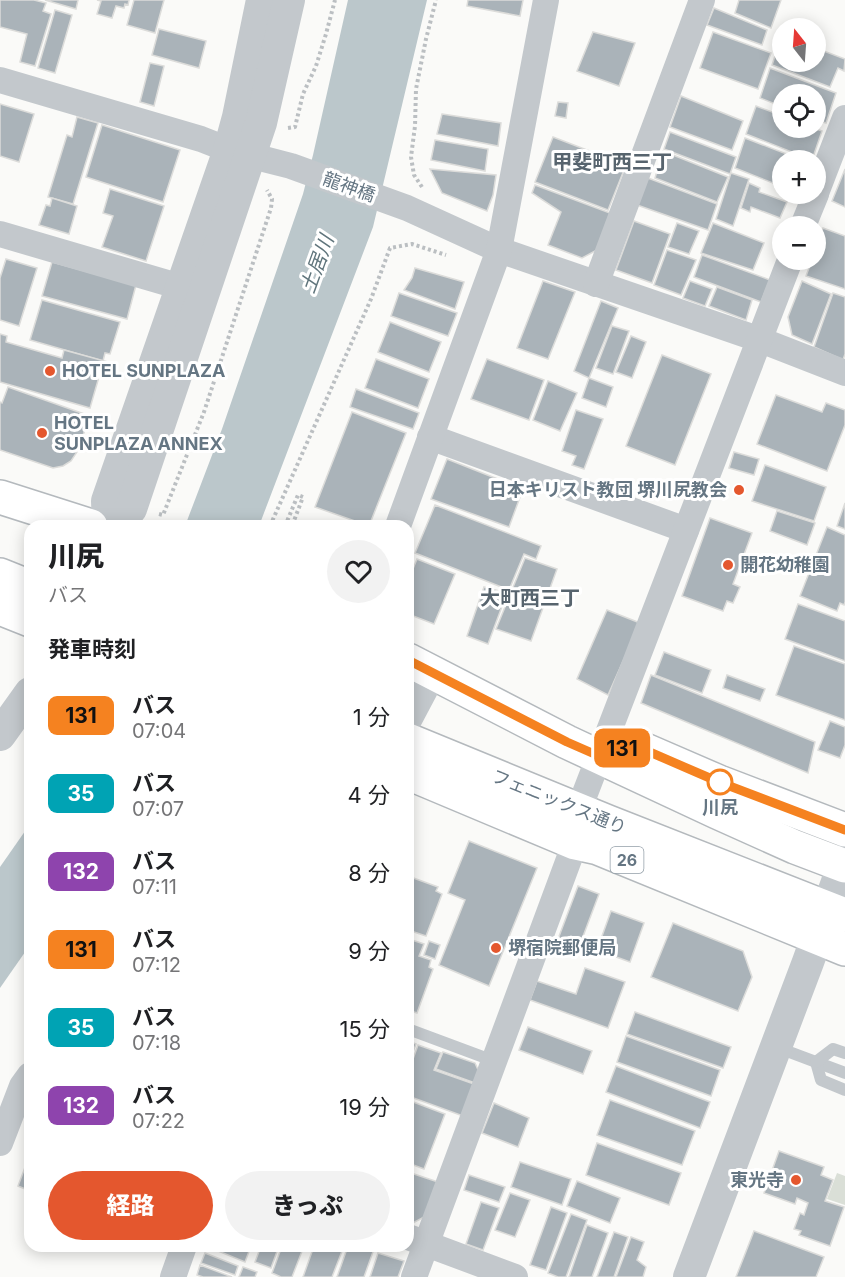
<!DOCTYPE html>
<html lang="ja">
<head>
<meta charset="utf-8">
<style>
  body { margin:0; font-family:Inter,"Noto Sans JP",sans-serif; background:#f2f2f2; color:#202124; height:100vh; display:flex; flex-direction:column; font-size:22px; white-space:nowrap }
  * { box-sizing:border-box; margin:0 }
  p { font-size:20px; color:#757577 }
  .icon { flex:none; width:33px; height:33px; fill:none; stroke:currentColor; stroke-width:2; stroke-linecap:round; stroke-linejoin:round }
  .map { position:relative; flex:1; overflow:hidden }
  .details { position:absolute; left:24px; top:520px; width:390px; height:732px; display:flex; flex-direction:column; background:#fff; border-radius:18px; box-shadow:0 3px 15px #0003 }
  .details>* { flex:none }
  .badge { padding:0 12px; border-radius:9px; font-size:21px; line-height:39px }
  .needle { width:39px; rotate:343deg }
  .buttons { position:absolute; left:772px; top:18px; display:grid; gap:12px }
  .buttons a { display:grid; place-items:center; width:54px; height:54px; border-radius:50%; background:#fff; box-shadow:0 3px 15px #0003; font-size:30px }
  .map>.badge { position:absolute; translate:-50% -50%; box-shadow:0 0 0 3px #fff }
  h2 { padding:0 24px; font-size:22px; line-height:54px }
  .round { display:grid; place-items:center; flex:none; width:63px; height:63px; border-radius:32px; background:#f2f2f2 }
  .summary { display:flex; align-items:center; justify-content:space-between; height:102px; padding:0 24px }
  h1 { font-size:28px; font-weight:800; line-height:45px }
  .button { display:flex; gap:12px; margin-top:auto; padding:12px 24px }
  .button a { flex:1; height:69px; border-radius:36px; background:#e4572e; color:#fff; font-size:24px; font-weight:800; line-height:69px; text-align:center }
  .button a+a { background:#f2f2f2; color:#202124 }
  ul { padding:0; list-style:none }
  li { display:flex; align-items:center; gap:18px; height:78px; padding:0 24px }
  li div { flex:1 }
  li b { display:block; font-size:22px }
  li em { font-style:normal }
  li .badge { min-width:66px; font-weight:700; text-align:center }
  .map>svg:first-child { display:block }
  .green { fill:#dadfd7 }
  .water { fill:#bbc7cb }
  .building { fill:#aab3b9; stroke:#dcdcda; stroke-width:1.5 }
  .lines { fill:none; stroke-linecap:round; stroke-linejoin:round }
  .trunk-casing { stroke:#b4b9bd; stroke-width:36 }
  .path { stroke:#bbbfc2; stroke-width:4; stroke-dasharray:3 3; stroke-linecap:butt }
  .service { stroke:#c3c8cc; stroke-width:12 }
  .minor { stroke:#c3c8cc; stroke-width:26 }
  .tertiary { stroke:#c3c8cc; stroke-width:32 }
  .trunk { stroke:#fff; stroke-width:33 }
  .line-casing { stroke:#fff; stroke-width:14 }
  .line { stroke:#f58220; stroke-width:9 }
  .poi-dot { fill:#e4572e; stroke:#fff; stroke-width:2 }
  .stop-dot { fill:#fff; stroke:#f58220; stroke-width:3 }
  .labels { text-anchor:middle; stroke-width:6; stroke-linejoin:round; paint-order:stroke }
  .shield { fill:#fff; stroke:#939fa8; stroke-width:1.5 }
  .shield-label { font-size:16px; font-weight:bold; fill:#657683 }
  .street-label { font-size:18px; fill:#657683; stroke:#fff }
  .poi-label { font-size:18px; font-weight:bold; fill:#657683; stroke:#fff; text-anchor:start }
  .stop-label { font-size:18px; font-weight:bold; fill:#657683; stroke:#fff }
  .neighbourhood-label { font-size:20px; font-weight:bold; fill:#57646e; stroke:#fff }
  .water-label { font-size:20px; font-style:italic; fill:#60757c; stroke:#fff }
</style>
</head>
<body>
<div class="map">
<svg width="845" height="1277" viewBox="0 0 845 1277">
  <rect width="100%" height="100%" fill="#fafaf8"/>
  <!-- green -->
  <polygon class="green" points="837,1173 845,1176 845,1205 827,1199"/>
  <!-- water -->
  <g class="water">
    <polygon points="348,0 427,0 373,227 259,526 185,526 222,429 303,194 313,155"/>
    <polygon points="30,824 30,945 0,988 0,867"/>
  </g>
  <!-- building -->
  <g class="building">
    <polygon points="0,0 34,0 46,3 43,11 51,14 35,66 20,62 27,34 0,27"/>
    <polygon points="45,0 78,0 76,9"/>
    <polygon points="97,0 129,0 128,5 125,4 124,8 116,6 112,18 97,14 101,1"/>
    <polygon points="134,0 164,0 155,33 127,25"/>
    <polygon points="468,0 523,0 520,16 467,6"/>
    <polygon points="739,0 781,0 771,28 735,13"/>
    <polygon points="714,8 767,30 762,45 707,25"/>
    <polygon points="55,10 72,15 55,73 38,68"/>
    <polygon points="159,29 206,41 199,68 152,55"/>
    <polygon points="593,32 635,43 619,86 577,71"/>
    <polygon points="713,32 771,53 758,89 700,68"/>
    <polygon points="782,35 783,62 816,62 816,48 845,59 844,71 838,68 830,87 772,65"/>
    <polygon points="150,63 164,66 154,106 140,102"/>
    <polygon points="770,68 836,93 826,123 816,120 816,94 783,94 783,107 760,98"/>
    <polygon points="681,96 743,121 732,150 670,127"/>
    <polygon points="558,102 568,103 566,118 555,116"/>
    <polygon points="0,104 34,114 19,162 0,156"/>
    <polygon points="756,106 783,116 783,128 813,128 822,131 812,160 746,134"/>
    <polygon points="442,114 501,123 498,146 437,134"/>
    <polygon points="77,117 98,123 73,204 48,197 67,135 72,137"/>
    <polygon points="102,125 180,150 163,202 86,177"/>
    <polygon points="670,132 736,157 730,174 664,149"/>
    <polygon points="553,137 626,165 608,210 535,182"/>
    <polygon points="745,138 802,160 783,160 783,187 735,168"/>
    <polygon points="435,140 488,149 485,171 431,160"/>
    <polygon points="663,151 728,177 717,202 655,178"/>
    <polygon points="430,169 496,175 493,195 487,211 442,193"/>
    <polygon points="845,169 845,207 832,201"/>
    <polygon points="731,173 749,179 733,226 716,219"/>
    <polygon points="648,178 717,204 708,230 637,205"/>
    <polygon points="749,183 760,188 759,192 787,202 780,218 751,207 750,212 741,208"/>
    <polygon points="535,185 610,213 597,250 582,258 548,245 561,212 532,193"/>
    <polygon points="110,189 164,206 146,261 102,247 113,216 103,213"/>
    <polygon points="52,198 77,206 69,234 39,225 46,205 50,206"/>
    <polygon points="634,221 670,234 652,283 616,270"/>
    <polygon points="677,223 699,231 689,254 668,247"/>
    <polygon points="713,223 764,243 753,270 701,253"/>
    <polygon points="823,228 845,236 845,289 806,276 812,260 816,260 816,247"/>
    <polygon points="667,250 696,260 681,295 654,285"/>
    <polygon points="702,255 770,280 761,302 694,277"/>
    <polygon points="6,259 37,268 19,326 0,320 0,278"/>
    <polygon points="52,262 136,285 127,319 42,296"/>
    <polygon points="415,268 464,282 455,309 404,290 412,278"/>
    <polygon points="543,281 575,292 548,359 517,348"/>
    <polygon points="690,281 712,289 705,306 683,298"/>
    <polygon points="802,281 831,294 812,344 792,335 788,317"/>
    <polygon points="717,287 752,300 746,320 709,306"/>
    <polygon points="399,293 457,313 448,336 391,316"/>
    <polygon points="833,293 845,297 845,354 843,360 814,347"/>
    <polygon points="42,300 120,322 110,354 105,353 103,361 30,340"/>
    <polygon points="601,301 618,308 589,378 574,371"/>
    <polygon points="390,322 441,342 429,372 378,352"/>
    <polygon points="612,326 629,331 613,374 596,368"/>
    <polygon points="0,334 7,336 6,342 62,358 64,350 108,362 105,371 101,370 90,408 0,382"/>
    <polygon points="631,336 646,342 632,378 616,372"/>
    <polygon points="662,355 711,374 675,465 626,446"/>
    <polygon points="376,359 429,379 418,408 365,388"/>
    <polygon points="487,359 544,380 529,420 471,399"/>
    <polygon points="589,378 613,387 606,407 582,398"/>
    <polygon points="548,381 577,393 560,431 533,420"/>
    <polygon points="8,387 90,416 77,452 71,461 63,466 53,468 0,450 0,402 2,403"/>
    <polygon points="356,389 419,413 413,429 350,407"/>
    <polygon points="776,395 822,412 826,403 845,410 845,425 827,471 757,444"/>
    <polygon points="576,410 603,419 584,469 572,465 576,456 562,451"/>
    <polygon points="352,412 406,433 369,526 315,507"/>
    <polygon points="734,452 759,459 754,475 729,468"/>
    <polygon points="447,459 523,489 509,527 431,499"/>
    <polygon points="765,465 826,487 814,521 752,501"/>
    <polygon points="845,503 845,529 837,526"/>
    <polygon points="435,505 541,546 536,559 524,554 509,590 415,553"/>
    <polygon points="777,511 815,523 807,545 770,531"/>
    <polygon points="710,518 752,533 733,584 740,587 733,603 727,601 723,611 682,596"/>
    <polygon points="827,527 845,535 845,602 844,605 840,603 837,611 800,596"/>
    <polygon points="525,558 557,569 531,641 496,629"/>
    <polygon points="417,559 455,574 434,624 408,614 408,581"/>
    <polygon points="484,587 507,593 488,644 467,636"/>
    <polygon points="798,604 845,621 845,661 785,639"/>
    <polygon points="607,610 640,623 608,695 577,679"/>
    <polygon points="794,646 845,664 845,720 776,695"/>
    <polygon points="664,652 711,670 702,693 655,675"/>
    <polygon points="651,675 815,742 808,773 641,703"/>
    <polygon points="727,675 765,689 760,701 723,688"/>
    <polygon points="830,721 845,727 845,745 840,758 818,750"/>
    <polygon points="469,841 537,868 489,986 439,965 465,900 448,893"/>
    <polygon points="408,876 438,887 436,891 442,894 426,936 408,930"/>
    <polygon points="578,886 599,894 576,955 555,947"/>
    <polygon points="611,911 644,923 630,962 597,950"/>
    <polygon points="673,923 743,951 752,977 738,1011 651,977"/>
    <polygon points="409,939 424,944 419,956 431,960 429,967 433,969 417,1013 408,1010"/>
    <polygon points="429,941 440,945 435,959 424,955"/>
    <polygon points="585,968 625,982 608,1028 530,1000 537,981 576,994"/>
    <polygon points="635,1012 731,1047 723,1068 627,1034"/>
    <polygon points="528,1027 592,1051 583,1074 519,1050"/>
    <polygon points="626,1036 720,1070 711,1096 617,1062"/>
    <polygon points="408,1041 416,1044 408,1065"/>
    <polygon points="418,1045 441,1053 434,1070 474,1084 463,1116 408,1096 408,1073"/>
    <polygon points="443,1052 475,1063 479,1072 475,1083 436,1069"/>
    <polygon points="616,1066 710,1102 700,1128 606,1092"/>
    <polygon points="408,1100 445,1114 424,1169 408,1163"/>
    <polygon points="610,1100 695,1131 682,1165 597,1135"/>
    <polygon points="494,1103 529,1118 518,1147 482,1133"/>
    <polygon points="597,1143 681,1173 669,1205 586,1175"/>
    <polygon points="779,1151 824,1167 821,1175 833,1180 825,1201 844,1207 830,1246 799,1235 801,1231 794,1229 800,1213 804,1215 808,1203 797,1198 795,1204 764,1193"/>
    <polygon points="30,1154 30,1191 18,1186"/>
    <polygon points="520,1162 571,1179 562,1205 511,1187"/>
    <polygon points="408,1172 438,1182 426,1216 413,1223 408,1221"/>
    <polygon points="469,1175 505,1187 499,1202 464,1190"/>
    <polygon points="577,1181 620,1198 610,1223 567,1206"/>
    <polygon points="510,1193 530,1200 515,1237 495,1230"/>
    <polygon points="481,1202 499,1208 483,1250 466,1244"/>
    <polygon points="551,1207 567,1213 546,1270 530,1265"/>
    <polygon points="571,1214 587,1220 566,1277 558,1277 548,1273"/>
    <polygon points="587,1225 608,1233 592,1277 569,1277"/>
    <polygon points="754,1231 824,1257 816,1277 736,1277"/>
    <polygon points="614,1232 628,1237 614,1277 597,1277"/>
    <polygon points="631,1237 644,1242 637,1260 646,1267 643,1277 616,1277"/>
    <polygon points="206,1246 251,1246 245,1262"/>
    <polygon points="261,1246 279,1246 271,1268 255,1262"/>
    <polygon points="282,1246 304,1246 292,1277 281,1277 272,1273"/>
    <polygon points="314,1246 344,1246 332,1277 303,1277"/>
    <polygon points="348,1246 367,1246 374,1249 364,1277 337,1277"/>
    <polygon points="205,1253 238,1266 235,1275 201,1263"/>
    <polygon points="378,1253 404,1261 398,1277 370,1277"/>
    <polygon points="200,1265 232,1277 203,1277 197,1275"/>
    <polygon points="243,1267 257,1272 255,1277 239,1277"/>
  </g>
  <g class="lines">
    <!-- trunk casing -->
    <g class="trunk-casing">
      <g id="trunk">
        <polyline points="0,497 91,526"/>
        <polyline points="0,575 30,587"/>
        <polyline points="0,608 30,620"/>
        <polyline points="408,660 567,742 717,812 795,847 845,866"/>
        <polyline points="408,740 608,822 845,915"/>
        <polyline points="599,756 618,748 638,747 719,782 845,830"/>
        <polyline points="408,773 575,843 598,848 845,949"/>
      </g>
    </g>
    <!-- path -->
    <g class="path">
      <polyline points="288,128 295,127 303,94 316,66 326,34 335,0"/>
      <polyline points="422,187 414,175 411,157 415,126 416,89 426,39 436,0"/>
      <polyline points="159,514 163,515 204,412 271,208 272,199 267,190"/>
      <polyline points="270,526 371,299 390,248 412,244 446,255"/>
      <polyline points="285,526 298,495 303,497 292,526"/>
    </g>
    <!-- service -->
    <g class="service">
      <polyline points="408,1029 494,1061"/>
      <polyline points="776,1047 845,1073"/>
      <polyline points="816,1062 821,1080 845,1090"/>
      <polyline points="816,1062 833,1049 845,1053"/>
    </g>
    <!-- minor -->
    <g class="minor">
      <polyline points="0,80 201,139 229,150 291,166 407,208 499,250 758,339 845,373"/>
      <polyline points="816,193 845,118"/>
      <polyline points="803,226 816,194"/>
      <polyline points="0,234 181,287"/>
      <polyline points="596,284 702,0"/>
      <polyline points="430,437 686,530"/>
      <polyline points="398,526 499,250 546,0"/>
      <polyline points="408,722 434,673"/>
      <polyline points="0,1143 22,1086 30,1075"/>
      <polyline points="408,1237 515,1277"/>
      <polyline points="173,1277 184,1246"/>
      <polyline points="414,1277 575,843 575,826 579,809 790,260"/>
    </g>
    <!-- tertiary -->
    <g class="tertiary">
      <polyline points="108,526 107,501 229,150 238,117 262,0"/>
      <polyline points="114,526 131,509 261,123 289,0"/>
      <polyline points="0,735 30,693"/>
      <polyline points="689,1277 808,962 845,860"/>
    </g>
    <!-- trunk -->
    <use href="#trunk" class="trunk"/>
  </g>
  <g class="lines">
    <!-- line casing -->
    <g class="line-casing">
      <polyline id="line" points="408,660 567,742 599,756 618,748 638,747 719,782 845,830"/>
    </g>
    <!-- line -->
    <use href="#line" class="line"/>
  </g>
  <!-- markers -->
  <g class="poi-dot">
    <circle cx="50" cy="371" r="6"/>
    <circle cx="42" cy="433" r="6"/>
    <circle cx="739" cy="490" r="6"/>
    <circle cx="728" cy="565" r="6"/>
    <circle cx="496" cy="948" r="6"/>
    <circle cx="796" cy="1180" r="6"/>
  </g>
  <circle class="stop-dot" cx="720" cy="782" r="12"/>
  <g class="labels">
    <!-- shield labels -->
    <rect class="shield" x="610.5" y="847" width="33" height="26" rx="4.5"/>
    <g class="shield-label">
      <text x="627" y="866">26</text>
    </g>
    <!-- street labels -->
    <g class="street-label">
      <text transform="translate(349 187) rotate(20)" y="6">龍神橋</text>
      <text transform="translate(559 802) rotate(22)" y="6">フェニックス通り</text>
    </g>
    <!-- poi labels -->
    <g class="poi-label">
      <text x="62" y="377">HOTEL SUNPLAZA</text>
      <text x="54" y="429">HOTEL<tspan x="54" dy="21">SUNPLAZA ANNEX</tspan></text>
      <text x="727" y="496" text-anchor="end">日本キリスト教団 堺川尻教会</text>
      <text x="740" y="571">開花幼稚園</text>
      <text x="508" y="954">堺宿院郵便局</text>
      <text x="784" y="1186" text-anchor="end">東光寺</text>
    </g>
    <!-- stop labels -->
    <g class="stop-label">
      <text x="720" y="814">川尻</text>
    </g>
    <!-- neighbourhood labels -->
    <g class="neighbourhood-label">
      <text x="612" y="169">甲斐町西三丁</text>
      <text x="530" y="605">大町西三丁</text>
    </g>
    <!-- water labels -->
    <g class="water-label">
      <text transform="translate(317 264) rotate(-70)" y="7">土居川</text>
    </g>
  </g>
</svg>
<div class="buttons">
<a><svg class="needle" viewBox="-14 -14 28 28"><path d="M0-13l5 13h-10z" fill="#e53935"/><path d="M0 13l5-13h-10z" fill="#757577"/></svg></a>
<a><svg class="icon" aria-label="locate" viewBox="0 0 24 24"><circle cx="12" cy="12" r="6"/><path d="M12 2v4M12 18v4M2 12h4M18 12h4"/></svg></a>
<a>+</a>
<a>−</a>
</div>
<b class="badge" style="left:622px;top:748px;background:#f58220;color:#111">131</b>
<section class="details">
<div class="summary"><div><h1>川尻</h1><p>バス</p></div><a class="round"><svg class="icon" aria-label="heart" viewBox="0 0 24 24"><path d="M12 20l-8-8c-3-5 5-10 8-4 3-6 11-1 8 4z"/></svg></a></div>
<h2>発車時刻</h2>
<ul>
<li><span class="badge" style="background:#f58220;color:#111">131</span><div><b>バス</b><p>07:04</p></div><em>1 分</em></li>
<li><span class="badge" style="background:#00a3b4;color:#fff">35</span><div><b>バス</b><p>07:07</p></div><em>4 分</em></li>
<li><span class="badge" style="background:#8e44ad;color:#fff">132</span><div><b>バス</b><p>07:11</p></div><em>8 分</em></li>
<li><span class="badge" style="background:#f58220;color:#111">131</span><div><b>バス</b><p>07:12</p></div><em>9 分</em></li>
<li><span class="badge" style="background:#00a3b4;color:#fff">35</span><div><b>バス</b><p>07:18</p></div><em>15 分</em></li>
<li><span class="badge" style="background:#8e44ad;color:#fff">132</span><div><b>バス</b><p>07:22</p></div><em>19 分</em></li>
</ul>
<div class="button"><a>経路</a><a>きっぷ</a></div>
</section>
</div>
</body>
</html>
